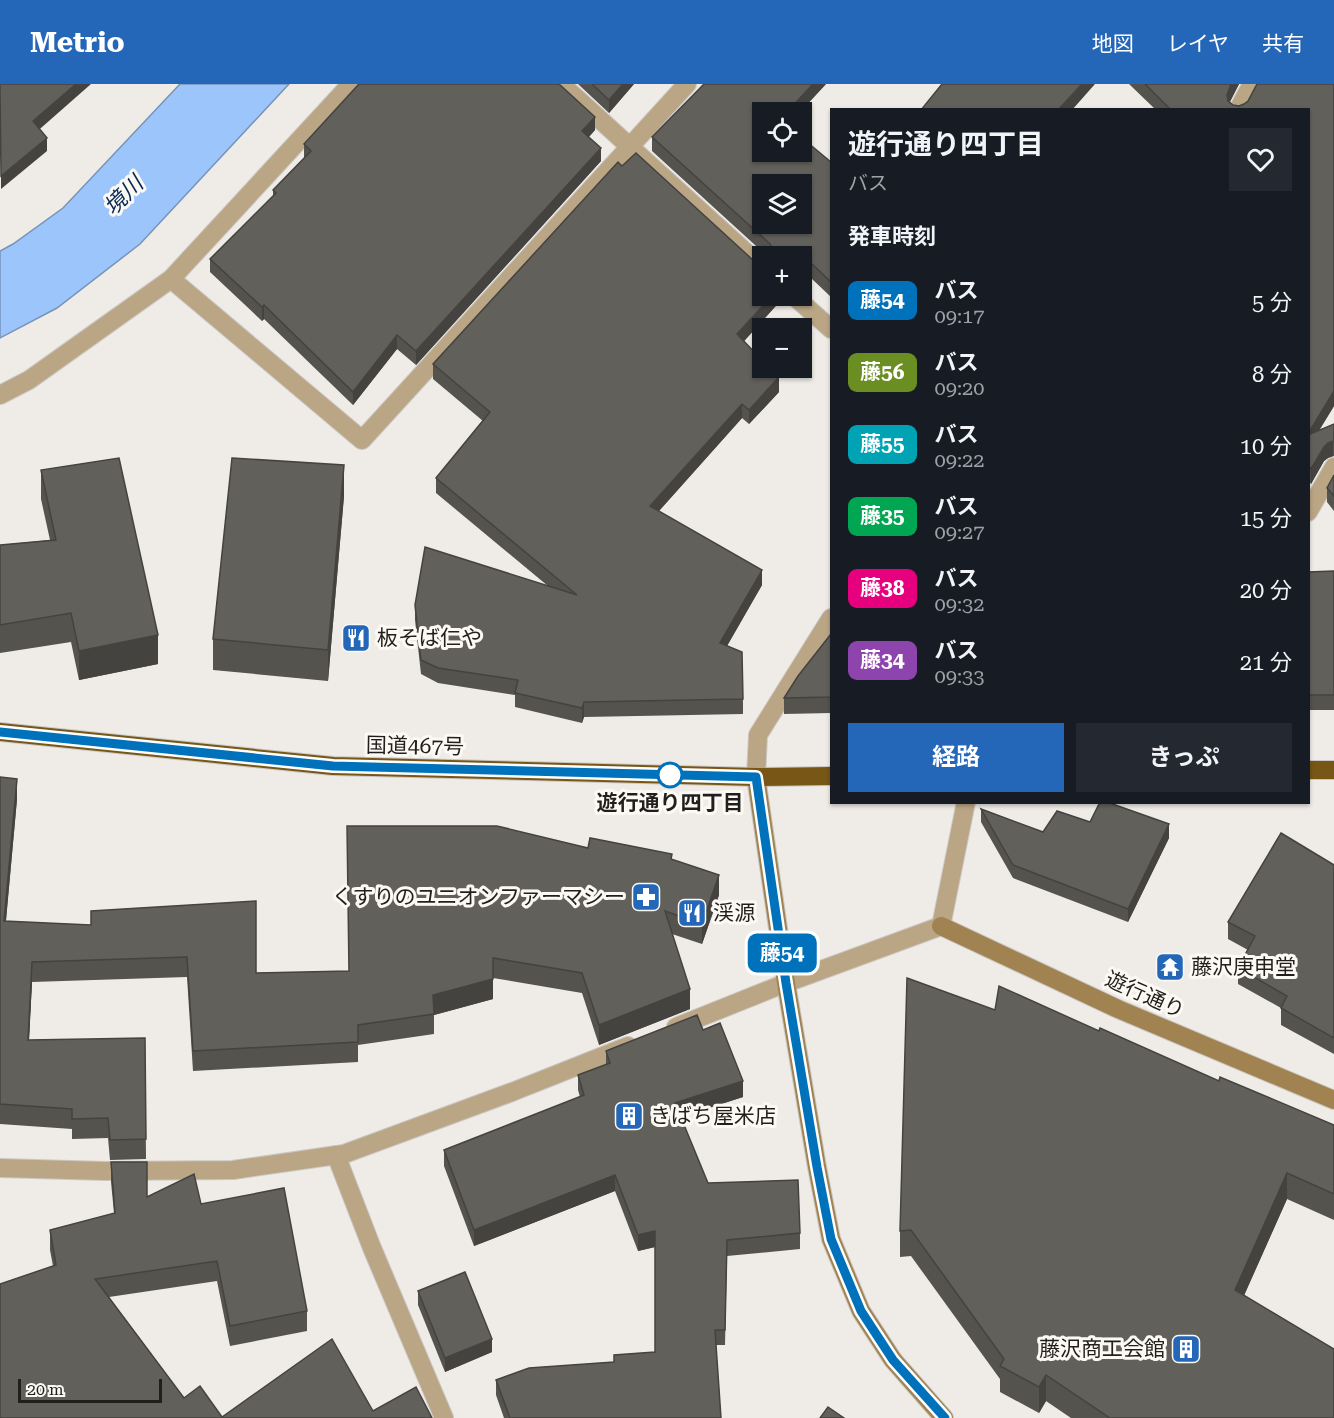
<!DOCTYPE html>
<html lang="ja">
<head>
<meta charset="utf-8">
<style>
  body { margin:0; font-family:"Roboto Serif","Noto Sans JP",serif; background:#242831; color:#f1f3f6; height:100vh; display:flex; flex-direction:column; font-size:22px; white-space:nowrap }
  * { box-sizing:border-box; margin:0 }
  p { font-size:20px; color:#9ea1a6 }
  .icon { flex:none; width:33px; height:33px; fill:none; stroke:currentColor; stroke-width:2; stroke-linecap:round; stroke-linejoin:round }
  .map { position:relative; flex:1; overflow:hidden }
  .panel { position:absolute; left:830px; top:24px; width:480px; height:696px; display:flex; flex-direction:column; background:#171b24; border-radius:0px; box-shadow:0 2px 4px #0004 }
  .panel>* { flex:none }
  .badge { padding:0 12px; border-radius:9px; font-size:21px; line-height:39px }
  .tools { position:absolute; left:752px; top:18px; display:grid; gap:12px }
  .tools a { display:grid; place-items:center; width:60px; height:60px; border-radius:0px; background:#171b24; box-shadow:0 2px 4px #0004; font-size:30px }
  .scale { position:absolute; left:18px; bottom:15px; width:144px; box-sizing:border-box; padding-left:6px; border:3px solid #201f1d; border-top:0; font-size:16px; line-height:21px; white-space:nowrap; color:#201f1d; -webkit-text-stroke:4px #fcf9f4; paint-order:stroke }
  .map>.badge { position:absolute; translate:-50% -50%; box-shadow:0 0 0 3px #fff }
  h2 { padding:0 18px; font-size:22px; line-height:54px }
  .round { display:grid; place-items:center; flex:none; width:63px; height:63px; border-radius:0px; background:#242831 }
  .headline { display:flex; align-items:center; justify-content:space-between; height:102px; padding:0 18px }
  h1 { font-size:28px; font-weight:700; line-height:45px }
  .action { display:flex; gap:12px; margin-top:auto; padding:12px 18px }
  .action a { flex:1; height:69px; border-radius:0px; background:#2467b8; color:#fff; font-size:24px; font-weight:700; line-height:69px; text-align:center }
  .action a+a { background:#242831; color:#f1f3f6 }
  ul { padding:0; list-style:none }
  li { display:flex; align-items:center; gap:18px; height:72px; padding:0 18px }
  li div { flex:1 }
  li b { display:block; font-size:22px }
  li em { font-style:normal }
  li .badge { min-width:66px; font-weight:700; text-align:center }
  header { display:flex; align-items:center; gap:36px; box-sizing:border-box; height:84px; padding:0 30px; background:#2467b8; color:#fff }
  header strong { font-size:28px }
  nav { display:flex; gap:33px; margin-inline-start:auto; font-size:21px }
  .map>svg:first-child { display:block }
  .water { fill:#9cc5fc; stroke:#7793b9; stroke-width:1.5 }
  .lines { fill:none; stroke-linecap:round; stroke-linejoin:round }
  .street-casing { stroke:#cac7c3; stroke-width:20 }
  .secondary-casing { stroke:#cac7c3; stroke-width:20 }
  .highway-casing { stroke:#cac7c3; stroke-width:20 }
  .street { stroke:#baa585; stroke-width:18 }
  .secondary { stroke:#a18352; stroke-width:18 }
  .highway { stroke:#785616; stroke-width:18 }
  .wall { fill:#54534e }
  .shaded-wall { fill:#454340 }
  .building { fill:#62605b; stroke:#454340; stroke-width:1.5; fill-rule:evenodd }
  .line-casing { stroke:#fff; stroke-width:14 }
  .line { stroke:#0072bc; stroke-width:9 }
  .stop-dot { fill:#fff; stroke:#0072bc; stroke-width:3 }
  .labels { text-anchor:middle; stroke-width:6; stroke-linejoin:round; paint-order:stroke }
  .poi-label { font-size:21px; fill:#201f1d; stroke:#fcf9f4; text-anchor:start }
  .street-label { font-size:21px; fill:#201f1d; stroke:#fcf9f4 }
  .stop-label { font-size:21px; font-weight:bold; fill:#201f1d; stroke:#fcf9f4 }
  .water-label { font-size:22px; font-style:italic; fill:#062952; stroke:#fcf9f4 }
</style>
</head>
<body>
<header>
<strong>Metrio</strong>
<nav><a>地図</a><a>レイヤ</a><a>共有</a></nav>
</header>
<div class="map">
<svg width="1334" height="1334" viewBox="0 0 1334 1334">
  <rect width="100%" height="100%" fill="#efece7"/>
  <!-- water -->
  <polygon class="water" points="180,0 289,0 140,160 57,224 0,254 0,167 13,160 63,124"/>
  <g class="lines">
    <!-- street casing -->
    <g class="street-casing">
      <g id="street">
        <polyline points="561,0 762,183"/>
        <polyline points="1238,26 1252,0"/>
        <polyline points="171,195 362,356 687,0"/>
        <polyline points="794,212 831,245"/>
        <polyline points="0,311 29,296 171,195 351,0"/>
        <polyline points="1308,428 1334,383"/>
        <polyline points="756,693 758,651 831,534"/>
        <polyline points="676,943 786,899 941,842 966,718"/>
        <polyline points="336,1071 372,1164 444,1334"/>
        <polyline points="0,1084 105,1087 233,1086 344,1070 512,1008 628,962"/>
      </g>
    </g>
    <!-- secondary casing -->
    <g class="secondary-casing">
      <g id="secondary">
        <polyline points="756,693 786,899 817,1083 831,1155 861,1227 893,1276 944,1334"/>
        <polyline points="941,842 1118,925 1334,1016"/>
      </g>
    </g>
    <!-- highway casing -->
    <g class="highway-casing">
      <g id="highway">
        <polyline points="0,648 333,682 756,693 831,692"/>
        <polyline points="1308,686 1334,686"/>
      </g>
    </g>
    <!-- street -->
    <use href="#street" class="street"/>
    <!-- secondary -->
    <use href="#secondary" class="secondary"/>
    <!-- highway -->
    <use href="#highway" class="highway"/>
  </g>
  <!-- wall -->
  <g class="wall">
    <polygon points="578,0 634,0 609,29"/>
    <polygon points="826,0 800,28 762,28 831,78 831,213 812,195 806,201 801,197 801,172 767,172 652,67 652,53"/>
    <polygon points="1129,0 1239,0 1230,18 1233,21 1239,22 1244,20 1248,17 1257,0 1334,0 1334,322 1319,346 1334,340 1334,372 1328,374 1324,377 1311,400 1308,396 1308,26 1156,26"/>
    <polygon points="595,46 589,53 601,77 416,281 397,265 353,321 264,235 262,237 210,188 210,175 273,112 273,106 304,74 304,60"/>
    <polygon points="762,212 783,212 783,214 744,257 779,308 749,340 742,334 659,427 762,501 727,562 743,615 743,630 584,633 582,639 515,623 515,611 438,599 421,590 415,536 415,521 548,502 436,409 436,394 483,337 433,295 433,280"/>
    <polygon points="41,386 158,580 79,596 71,558 0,569 0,461 50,456 41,415"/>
    <polygon points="1334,391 1334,427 1327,418 1327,404"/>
    <polygon points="344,412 328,597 213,586 213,555"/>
    <polygon points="1334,487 1334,626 1308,626 1308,488"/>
    <polygon points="831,550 831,629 784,630 784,614"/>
    <polygon points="0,693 17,715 6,837 91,841 91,827 256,889 349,887 588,764 672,775 719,811 702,860 672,850 690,925 599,961 582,909 493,894 493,915 434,931 434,950 358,961 358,978 193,987 187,893 32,898 29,956 145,954 146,1075 110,1076 108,1054 72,1055 72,1045 0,1040"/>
    <polygon points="981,725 1043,748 1090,738 1169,754 1128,838 1013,794 981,738"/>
    <polygon points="1334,781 1334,970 1281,941 1281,924 1238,900 1238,884 1248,866 1228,855 1228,838"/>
    <polygon points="995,926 1099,947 1219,997 1334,1041 1334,1136 1287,1115 1244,1211 1334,1334 1071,1334 1046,1317 1039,1329 1000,1308 1000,1295 911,1172 900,1173 900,1147"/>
    <polygon points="703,946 743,1013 680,1033 708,1099 800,1149 800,1165 727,1172 725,1261 716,1261 721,1334 504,1334 496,1311 496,1296 614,1278 655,1268 655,1163 638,1167 615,1107 474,1162 444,1082 444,1066 580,1013 578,1006 578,991 606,981 606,967"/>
    <polygon points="111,1078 147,1113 201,1120 307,1227 307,1247 230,1262 217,1197 109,1213 184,1314 222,1333 373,1327 432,1334 0,1334 53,1182 50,1166 50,1146 114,1129 111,1098"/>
    <polygon points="418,1207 492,1268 445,1288 418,1221"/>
  </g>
  <!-- shaded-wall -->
  <g class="shaded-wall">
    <polygon points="76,0 91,0 33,51 33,37"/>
    <polygon points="623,0 634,0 609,29 609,16"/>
    <polygon points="813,0 826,0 800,28 787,28"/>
    <polygon points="1082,0 1095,0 1072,26 1058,26"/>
    <polygon points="1231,0 1239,0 1228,21 1227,11"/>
    <polygon points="595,33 595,46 582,60 582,47"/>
    <polygon points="47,54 47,67 1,105 1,92"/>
    <polygon points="601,64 601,77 416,281 416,267"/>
    <polygon points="812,180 812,195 806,201 806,187"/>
    <polygon points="772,212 783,212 783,214 737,265 737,250"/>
    <polygon points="264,221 264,235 262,237 262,223"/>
    <polygon points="397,251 397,265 353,321 353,308"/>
    <polygon points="779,293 779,308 749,340 749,326"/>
    <polygon points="1334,307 1334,322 1308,365 1308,350"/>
    <polygon points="742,320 742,334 650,437 650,422"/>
    <polygon points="1333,357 1333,372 1328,374 1324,377 1311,400 1311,385 1324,363 1328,359"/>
    <polygon points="344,381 344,412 328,597 328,566"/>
    <polygon points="762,486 762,501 720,574 720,559"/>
    <polygon points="158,551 158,580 79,596 79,567"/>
    <polygon points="584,618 584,633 582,639 582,624"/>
    <polygon points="17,695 17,715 4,857 4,837"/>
    <polygon points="1169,740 1169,754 1128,838 1128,825"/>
    <polygon points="719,791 719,811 702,860 702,840"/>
    <polygon points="493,874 493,915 434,931 433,911"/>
    <polygon points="32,878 32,898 28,976 28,956"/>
    <polygon points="690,905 690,925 599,961 599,941"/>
    <polygon points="743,997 743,1013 675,1035 675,1019"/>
    <polygon points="1287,1089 1287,1115 1235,1232 1235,1206"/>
    <polygon points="615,1091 615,1107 474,1162 474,1146"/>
    <polygon points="655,1147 655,1163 638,1167 638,1151"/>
    <polygon points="492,1255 492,1268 445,1288 445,1274"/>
    <polygon points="1046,1291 1046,1317 1039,1329 1039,1303"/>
  </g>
  <!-- building -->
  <g class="building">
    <polygon points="0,0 76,0 33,37 47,54 1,92"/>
    <polygon points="359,0 559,0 595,33 582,47 601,64 416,267 397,251 353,308 264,221 262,223 210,175 276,109 273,106 311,67 304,60"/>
    <polygon points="592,0 623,0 609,16"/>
    <path d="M704,0H813L787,28H762V68H801V53L831,78V198L812,180L806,187L801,182V172H772L773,170L772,164L770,160L652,53ZM762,100H801V140H762Z"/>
    <polygon points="942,0 1082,0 1058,26 921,26"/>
    <polygon points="1145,0 1231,0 1227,11 1228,17 1233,21 1239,22 1244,20 1248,17 1257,0 1334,0 1334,307 1308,350 1308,26 1171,26"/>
    <polygon points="636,69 754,177 762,179 762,212 772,212 737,250 762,276 762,284 770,284 779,293 749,326 742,320 650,422 762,486 720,559 742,568 743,615 584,618 582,624 515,609 518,596 438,584 421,576 415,521 425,463 577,511 436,394 490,328 433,280 618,78 622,82"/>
    <polygon points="1334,340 1334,357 1328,359 1324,363 1311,385 1308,381 1308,351"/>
    <polygon points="119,374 158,551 79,567 71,529 0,541 0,461 56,456 41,386"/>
    <polygon points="232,374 344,381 328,566 213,555"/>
    <polygon points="1334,391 1334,412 1327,404"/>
    <polygon points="1334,487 1334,611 1308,611 1308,488"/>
    <polygon points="831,550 831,613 784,614 798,592"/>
    <polygon points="0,693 17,695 4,837 91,841 91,827 256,817 256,889 349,887 347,742 497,742 588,764 590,754 672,770 671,775 719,791 702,840 665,827 690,905 599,941 582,889 493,874 493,895 433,911 434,930 358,941 358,958 193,967 187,873 32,878 28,956 145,954 146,1055 110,1056 108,1034 72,1035 72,1025 0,1020"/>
    <polygon points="1100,718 1107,718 1169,740 1128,825 1013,781 981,725 1043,748 1057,727 1090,738"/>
    <polygon points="1281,749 1334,781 1334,954 1281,924 1287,912 1238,884 1255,852 1228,838"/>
    <polygon points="907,894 995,926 999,902 1099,947 1100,944 1219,997 1220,993 1334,1041 1334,1110 1287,1089 1235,1206 1334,1265 1334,1334 1110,1334 1046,1291 1039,1303 1000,1282 1004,1275 911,1146 900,1147"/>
    <polygon points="697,931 703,946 720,939 743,997 675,1019 708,1099 798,1096 800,1149 727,1156 725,1246 715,1246 721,1334 510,1334 496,1296 529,1284 614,1278 614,1271 655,1268 655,1147 638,1151 615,1091 474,1146 444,1066 584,1011 578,991 610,979 606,967"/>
    <polygon points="111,1078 147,1078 147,1113 194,1090 201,1120 284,1104 307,1227 230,1242 217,1177 95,1195 184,1314 200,1302 222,1333 332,1255 373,1327 416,1303 432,1334 0,1334 0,1200 56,1181 50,1146 115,1129"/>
    <polygon points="465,1188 492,1255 445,1274 418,1207"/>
    <polygon points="828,1323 844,1334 820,1334"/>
  </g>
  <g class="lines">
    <!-- line casing -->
    <g class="line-casing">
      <polyline id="line" points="0,648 333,682 756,693 786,899 817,1083 831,1155 861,1227 893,1276 945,1334"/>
    </g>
    <!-- line -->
    <use href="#line" class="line"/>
  </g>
  <!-- icons -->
  <defs>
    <g id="restaurant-square" transform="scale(1.5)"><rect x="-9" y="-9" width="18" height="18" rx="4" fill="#2467b8" stroke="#fcf9f4"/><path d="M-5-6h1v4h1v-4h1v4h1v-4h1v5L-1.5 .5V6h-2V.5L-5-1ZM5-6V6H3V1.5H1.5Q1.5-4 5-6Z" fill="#fff"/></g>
    <g id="pharmacy-square" transform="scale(1.5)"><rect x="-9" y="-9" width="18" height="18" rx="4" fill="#2467b8" stroke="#fcf9f4"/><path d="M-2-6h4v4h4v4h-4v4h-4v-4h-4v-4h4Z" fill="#fff"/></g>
    <g id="temple-square" transform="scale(1.5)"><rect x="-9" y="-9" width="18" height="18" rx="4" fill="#2467b8" stroke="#fcf9f4"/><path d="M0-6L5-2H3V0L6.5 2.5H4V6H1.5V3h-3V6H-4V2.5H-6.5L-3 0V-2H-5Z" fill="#fff"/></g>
    <g id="building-square" transform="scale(1.5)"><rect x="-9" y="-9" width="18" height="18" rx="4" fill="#2467b8" stroke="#fcf9f4"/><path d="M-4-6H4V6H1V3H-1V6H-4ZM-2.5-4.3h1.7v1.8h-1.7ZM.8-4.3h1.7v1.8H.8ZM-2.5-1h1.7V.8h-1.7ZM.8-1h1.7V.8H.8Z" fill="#fff"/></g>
  </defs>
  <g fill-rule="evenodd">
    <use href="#restaurant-square" x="356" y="554"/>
    <use href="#pharmacy-square" x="646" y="813"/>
    <use href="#restaurant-square" x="692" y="829"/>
    <use href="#temple-square" x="1170" y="883"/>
    <use href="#building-square" x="629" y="1032"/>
    <use href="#building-square" x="1186" y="1265"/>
  </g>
  <!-- markers -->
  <circle class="stop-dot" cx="670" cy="691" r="12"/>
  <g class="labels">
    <!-- poi labels -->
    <g class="poi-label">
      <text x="377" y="561">板そば仁や</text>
      <text x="625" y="820" text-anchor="end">くすりのユニオンファーマシー</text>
      <text x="713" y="836">渓源</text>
      <text x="1191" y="890">藤沢庚申堂</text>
      <text x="650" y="1039">きばち屋米店</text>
      <text x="1165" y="1272" text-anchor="end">藤沢商工会館</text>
    </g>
    <!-- street labels -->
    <g class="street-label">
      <text transform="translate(415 662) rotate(1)" y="7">国道467号</text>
      <text transform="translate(1145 911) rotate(24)" y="7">遊行通り</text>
    </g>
    <!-- stop labels -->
    <g class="stop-label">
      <text x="670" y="726">遊行通り四丁目</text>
    </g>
    <!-- water labels -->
    <g class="water-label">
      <text transform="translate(123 111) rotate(-45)" y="8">境川</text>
    </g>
  </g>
</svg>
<div class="tools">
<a><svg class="icon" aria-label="locate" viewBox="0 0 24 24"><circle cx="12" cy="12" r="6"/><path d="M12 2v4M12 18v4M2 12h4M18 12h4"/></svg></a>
<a><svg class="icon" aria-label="layers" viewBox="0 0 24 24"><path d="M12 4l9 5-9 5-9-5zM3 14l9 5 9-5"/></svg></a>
<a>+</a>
<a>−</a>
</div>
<div class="scale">20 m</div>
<b class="badge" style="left:782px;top:869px;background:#0072bc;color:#fff">藤54</b>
<section class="panel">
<div class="headline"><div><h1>遊行通り四丁目</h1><p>バス</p></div><a class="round"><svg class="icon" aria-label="heart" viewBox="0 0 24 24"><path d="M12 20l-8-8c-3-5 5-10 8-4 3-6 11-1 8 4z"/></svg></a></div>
<h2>発車時刻</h2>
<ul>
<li><span class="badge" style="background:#0072bc;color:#fff">藤54</span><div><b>バス</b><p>09:17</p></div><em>5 分</em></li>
<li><span class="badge" style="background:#6b8e23;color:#fff">藤56</span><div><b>バス</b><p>09:20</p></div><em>8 分</em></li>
<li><span class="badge" style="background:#00a3b4;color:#fff">藤55</span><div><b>バス</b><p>09:22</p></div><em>10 分</em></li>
<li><span class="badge" style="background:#00a651;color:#fff">藤35</span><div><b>バス</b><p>09:27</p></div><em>15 分</em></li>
<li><span class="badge" style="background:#e6007e;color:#fff">藤38</span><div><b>バス</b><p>09:32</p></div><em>20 分</em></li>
<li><span class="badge" style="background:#8e44ad;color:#fff">藤34</span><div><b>バス</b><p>09:33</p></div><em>21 分</em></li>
</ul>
<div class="action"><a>経路</a><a>きっぷ</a></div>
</section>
</div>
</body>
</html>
